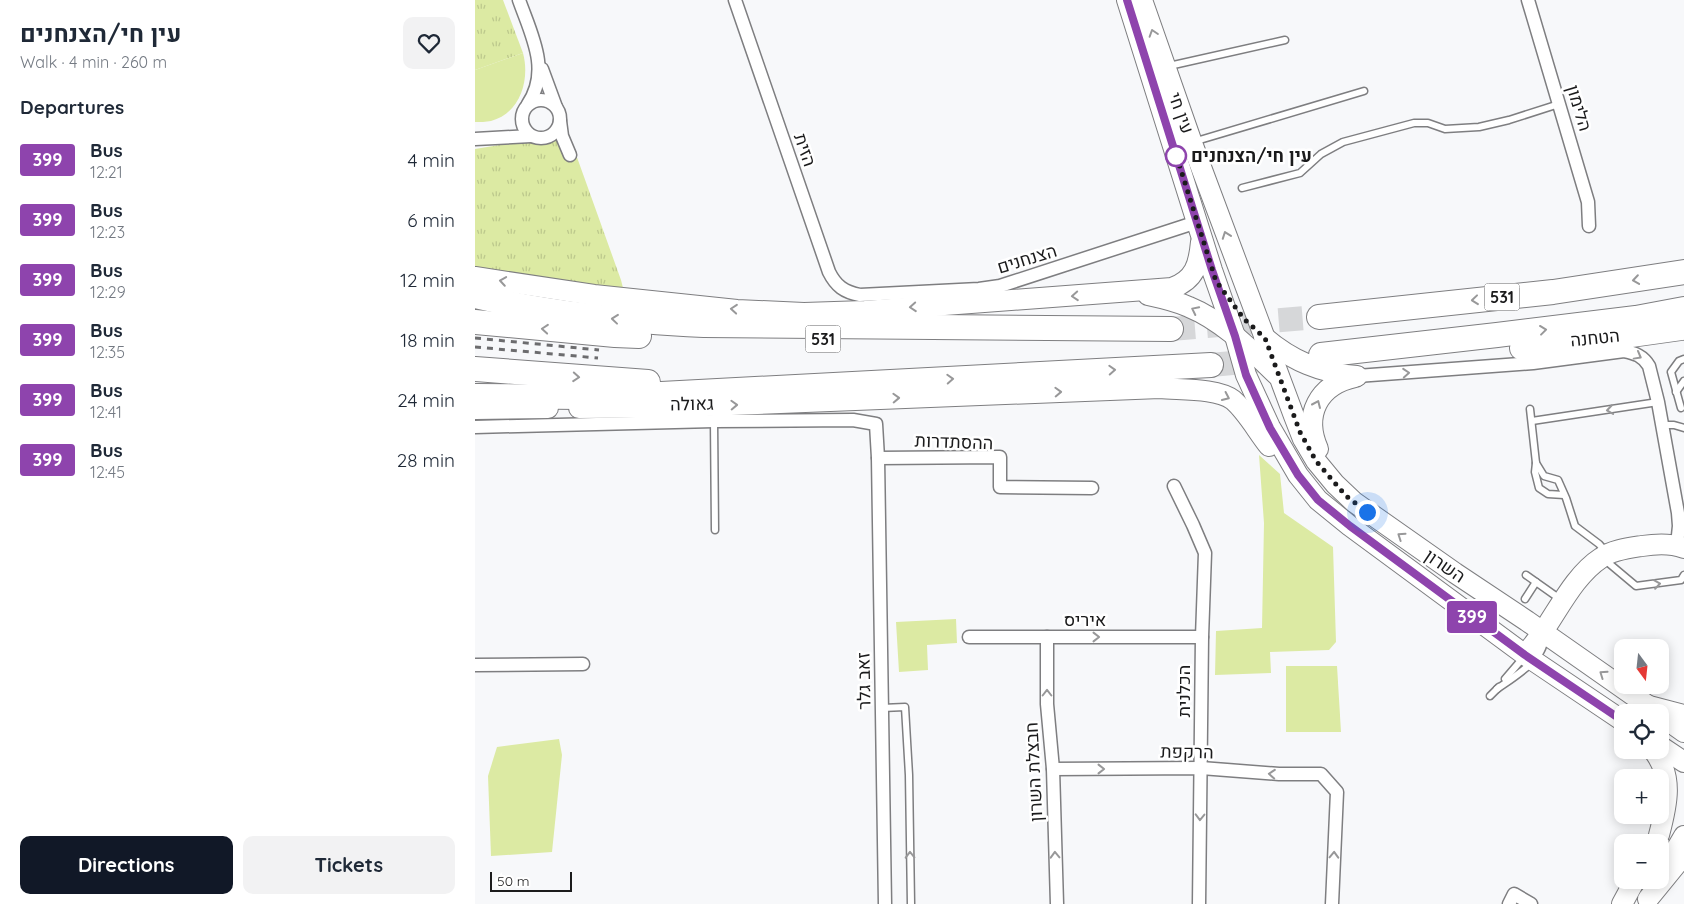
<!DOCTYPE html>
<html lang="en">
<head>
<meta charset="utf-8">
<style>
  body { margin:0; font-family:Quicksand,Heebo,sans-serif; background:#f2f2f3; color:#1f2937; height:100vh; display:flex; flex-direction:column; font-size:19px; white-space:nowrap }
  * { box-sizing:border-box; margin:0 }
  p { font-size:16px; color:#747a83 }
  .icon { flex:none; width:28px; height:28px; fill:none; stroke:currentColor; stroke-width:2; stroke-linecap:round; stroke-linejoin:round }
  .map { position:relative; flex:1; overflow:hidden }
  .drawer { display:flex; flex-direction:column; background:#fff; width:475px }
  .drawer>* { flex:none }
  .badge { padding:0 10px; border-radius:4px; font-size:18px; line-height:32px }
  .needle { width:32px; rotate:165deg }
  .fabs { position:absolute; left:1139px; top:639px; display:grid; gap:10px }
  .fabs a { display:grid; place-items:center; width:55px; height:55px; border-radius:10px; background:#fff; box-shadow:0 2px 12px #0003; font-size:25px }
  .scale { position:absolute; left:15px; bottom:12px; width:82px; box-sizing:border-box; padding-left:5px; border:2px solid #1b1b1c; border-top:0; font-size:14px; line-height:18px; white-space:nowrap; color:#1b1b1c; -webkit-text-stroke:4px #fff; paint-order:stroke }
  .you { position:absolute; width:25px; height:25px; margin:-12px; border:4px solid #fff; border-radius:50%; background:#1a73e8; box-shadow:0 0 0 8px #1a73e833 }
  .map>.badge { position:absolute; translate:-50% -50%; box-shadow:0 0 0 2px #fff }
  h2 { padding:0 20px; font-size:19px; line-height:45px }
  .round { display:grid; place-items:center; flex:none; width:52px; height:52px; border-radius:10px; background:#f2f2f3 }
  .summary { display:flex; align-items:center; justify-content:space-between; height:85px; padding:0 20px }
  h1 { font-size:24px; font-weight:700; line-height:38px }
  .primary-button { display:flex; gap:10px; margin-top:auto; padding:10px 20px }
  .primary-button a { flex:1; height:58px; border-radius:10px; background:#111827; color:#fff; font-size:20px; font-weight:700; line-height:58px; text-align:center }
  .primary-button a+a { background:#f2f2f3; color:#1f2937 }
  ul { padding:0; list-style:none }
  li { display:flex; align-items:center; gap:15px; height:60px; padding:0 20px }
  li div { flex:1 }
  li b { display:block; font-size:19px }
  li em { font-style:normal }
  li .badge { min-width:55px; font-weight:700; text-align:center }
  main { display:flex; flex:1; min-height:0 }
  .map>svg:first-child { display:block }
  .grass { fill:url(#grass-tufts) }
  .park { fill:#dceaa3 }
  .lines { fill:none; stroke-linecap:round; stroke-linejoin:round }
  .highway-tunnel { stroke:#d6d7d9; stroke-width:24; stroke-dasharray:24 12; stroke-linecap:butt }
  .lane-casing { stroke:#7e7e80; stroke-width:9 }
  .street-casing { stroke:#7e7e80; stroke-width:15 }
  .primary-casing { stroke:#7e7e80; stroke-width:22 }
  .highway-casing { stroke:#7e7e80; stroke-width:26 }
  .lane { stroke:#fff; stroke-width:6 }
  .street { stroke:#fff; stroke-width:12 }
  .primary { stroke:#fff; stroke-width:20 }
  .highway { stroke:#fff; stroke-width:24 }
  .rail { stroke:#6c6c6e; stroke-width:3; stroke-dasharray:6 6; stroke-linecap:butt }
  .oneway { stroke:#989899 }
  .line-casing { stroke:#fff; stroke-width:11 }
  .line { stroke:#8e44ad; stroke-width:8 }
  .walk { stroke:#1b1b1c; stroke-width:5; stroke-dasharray:0 9 }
  .stop-dot { fill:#fff; stroke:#8e44ad; stroke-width:2.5 }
  .labels { text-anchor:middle; stroke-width:5; stroke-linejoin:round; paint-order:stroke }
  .shield { fill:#fff; stroke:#5f5f60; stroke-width:1 }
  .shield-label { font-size:16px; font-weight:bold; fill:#1b1b1c }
  .street-label { font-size:18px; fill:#1b1b1c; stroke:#fff }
  .stop-label { font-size:18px; font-weight:bold; fill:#1b1b1c; stroke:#fff; text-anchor:start }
</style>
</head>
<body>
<main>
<section class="drawer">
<div class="summary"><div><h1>עין חי/הצנחנים</h1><p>Walk · 4 min · 260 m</p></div><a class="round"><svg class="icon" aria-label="heart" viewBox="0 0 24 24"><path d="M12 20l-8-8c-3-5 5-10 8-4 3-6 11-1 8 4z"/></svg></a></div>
<h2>Departures</h2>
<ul>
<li><span class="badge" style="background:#8e44ad;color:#fff">399</span><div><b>Bus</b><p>12:21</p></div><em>4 min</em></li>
<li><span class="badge" style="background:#8e44ad;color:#fff">399</span><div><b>Bus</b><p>12:23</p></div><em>6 min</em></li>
<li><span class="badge" style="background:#8e44ad;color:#fff">399</span><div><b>Bus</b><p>12:29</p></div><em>12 min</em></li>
<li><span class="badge" style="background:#8e44ad;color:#fff">399</span><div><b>Bus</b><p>12:35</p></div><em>18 min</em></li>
<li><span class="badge" style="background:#8e44ad;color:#fff">399</span><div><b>Bus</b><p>12:41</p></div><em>24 min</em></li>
<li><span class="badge" style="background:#8e44ad;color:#fff">399</span><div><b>Bus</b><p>12:45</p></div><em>28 min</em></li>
</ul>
<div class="primary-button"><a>Directions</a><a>Tickets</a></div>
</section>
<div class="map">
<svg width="1209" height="904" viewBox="0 0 1209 904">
  <defs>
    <pattern id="grass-tufts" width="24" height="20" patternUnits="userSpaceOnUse" patternTransform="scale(1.25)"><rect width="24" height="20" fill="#dceaa3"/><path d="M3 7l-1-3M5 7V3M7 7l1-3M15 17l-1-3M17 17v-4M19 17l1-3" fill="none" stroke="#bcc88c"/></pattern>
  </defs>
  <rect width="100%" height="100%" fill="#f7f8fa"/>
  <!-- grass -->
  <g class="grass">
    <polygon points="0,0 28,0 48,53 0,70"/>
    <polygon points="89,121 146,280 150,296 0,273 0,149 43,142 75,139"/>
  </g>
  <!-- park -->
  <g class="park">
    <path d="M48,53C55,79 46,113 16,121C11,122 5,122 0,122V70Z"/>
    <polygon points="784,455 805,474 809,513 858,547 861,642 854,650 795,652 796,673 740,675 741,631 787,628 789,523"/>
    <polygon points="481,619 482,643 452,645 453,670 424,672 421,622"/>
    <polygon points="811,666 862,666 866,732 811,732"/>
    <polygon points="84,739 87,755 77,852 16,856 13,776 22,747"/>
  </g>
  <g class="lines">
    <!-- highway-tunnel -->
    <g class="highway-tunnel">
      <polyline points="696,329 844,317"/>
      <polyline points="736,365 789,360"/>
    </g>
    <!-- lane casing -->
    <g class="lane-casing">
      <g id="lane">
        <polyline points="694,66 810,40"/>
        <polyline points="718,142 889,91"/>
        <polyline points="767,188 825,173 846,154 868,142 939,123 953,123 970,129 1004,127 1034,120 1084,104"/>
        <polyline points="1201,392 1209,381"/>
        <polyline points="1206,408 1196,372 1204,361 1209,359"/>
        <polyline points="1055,409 1061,463 1069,476 1083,480 1091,498 1100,526 1124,544 1131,552"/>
        <polyline points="239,421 240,530"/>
        <polyline points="1057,421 1183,402"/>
        <polyline points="1187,425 1199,425 1209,428"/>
        <polyline points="1061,463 1060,472 1064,488 1073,494 1089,495"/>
        <polyline points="1130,560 1161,586 1206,580 1209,575"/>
        <polyline points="1051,575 1085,599"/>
        <polyline points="1050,599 1061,582"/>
        <polyline points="1030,679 1048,658"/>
        <path d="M1022,689C1036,679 1070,659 1069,639"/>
        <polyline points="1015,696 1024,687"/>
        <polyline points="407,708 430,707 434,775 436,904"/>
      </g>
    </g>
    <!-- street casing -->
    <g class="street-casing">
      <g id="street">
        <path d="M44,0C56,34 76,70 53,104"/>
        <path d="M260,0L354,272C361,286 369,292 385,295L504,289L525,286L722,222"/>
        <polyline points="1053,0 1113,202 1114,226"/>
        <polyline points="67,69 81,107"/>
        <circle cx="66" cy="119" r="19"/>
        <polyline points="85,121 87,136 95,155"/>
        <polyline points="0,139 56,136"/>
        <path d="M882,376L1058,363L1149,351C1160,353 1168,356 1174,366L1183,402L1203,513L1204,526L1202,545"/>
        <polyline points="0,427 239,421 378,420 401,424 403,458 410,904"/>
        <polyline points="403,458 525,457 525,487 617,488"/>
        <polyline points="699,486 718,525 730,553 727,637 724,904"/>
        <polyline points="494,637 727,637"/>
        <polyline points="572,637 572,704 578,769 582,904"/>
        <polyline points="0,665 108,664"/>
        <polyline points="578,769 726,768 804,774 846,774 862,792 857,904"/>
        <polyline points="1034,904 1039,894 1056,904"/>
      </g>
    </g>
    <!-- primary casing -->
    <g class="primary-casing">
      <g id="primary">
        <polyline points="652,0 737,270 760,336 771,375 795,427 823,475 843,500 875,526 1050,655 1148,721"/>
        <polyline points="667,0 717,143 819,416 828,439 841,461 860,484 879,502 980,573 1052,621 1182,712"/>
        <path d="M0,277L119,295L262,310L329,313L390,311L697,288C720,280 724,264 726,242"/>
        <path d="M673,295C687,298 701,301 714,307C748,321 775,349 801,374"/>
        <path d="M789,337C817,361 846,373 882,376"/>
        <path d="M104,408L204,407L685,388C705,390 742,388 758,400C772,412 782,431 794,446"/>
        <polyline points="0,409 73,408"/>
        <path d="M843,449C828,415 843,385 880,377"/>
        <path d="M1050,655C1058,645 1066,635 1073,624C1088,601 1103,573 1126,558C1137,550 1154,548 1167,546C1180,544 1196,543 1209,548"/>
        <polyline points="1174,706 1209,715"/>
        <polyline points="1185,715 1209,732"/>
        <polyline points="1185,746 1209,762"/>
        <path d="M1178,750C1199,776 1192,805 1184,835"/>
        <polyline points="1192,865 1209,836"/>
        <polyline points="1173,899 1209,855"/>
        <polyline points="1147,904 1160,880"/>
      </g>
    </g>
    <!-- highway casing -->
    <g class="highway-casing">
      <g id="highway">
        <path d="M0,296C75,314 152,321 229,325L696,329"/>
        <polyline points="844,317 1078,292 1209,272"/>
        <polyline points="0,322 140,335 164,336"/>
        <polyline points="1047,348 1099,343 1206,328"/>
        <polyline points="846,355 1022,335 1161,318 1209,309"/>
        <polyline points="0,369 173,382"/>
        <polyline points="0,396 105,397 186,394 736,365"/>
      </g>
    </g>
    <!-- lane -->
    <use href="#lane" class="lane"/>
    <!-- street -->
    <use href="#street" class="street"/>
    <!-- primary -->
    <use href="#primary" class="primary"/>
    <!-- highway -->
    <use href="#highway" class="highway"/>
    <!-- rail -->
    <g class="rail">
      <polyline points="0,338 124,350"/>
      <polyline points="0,347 123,358"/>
    </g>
  </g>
  <!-- one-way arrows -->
  <defs><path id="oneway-chevron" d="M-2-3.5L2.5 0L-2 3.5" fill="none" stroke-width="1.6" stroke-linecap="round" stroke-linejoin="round" transform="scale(1.25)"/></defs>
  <g class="oneway">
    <use href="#oneway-chevron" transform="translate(678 33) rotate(-108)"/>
    <use href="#oneway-chevron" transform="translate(751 235) rotate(-110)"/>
    <use href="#oneway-chevron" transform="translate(1161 280) rotate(172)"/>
    <use href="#oneway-chevron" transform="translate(28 281) rotate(-171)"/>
    <use href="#oneway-chevron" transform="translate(600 296) rotate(176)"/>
    <use href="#oneway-chevron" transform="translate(1000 300) rotate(174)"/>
    <use href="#oneway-chevron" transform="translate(438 307) rotate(176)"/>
    <use href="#oneway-chevron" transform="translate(259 309) rotate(-175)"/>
    <use href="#oneway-chevron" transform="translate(720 310) rotate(-154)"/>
    <use href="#oneway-chevron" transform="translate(140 319) rotate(-174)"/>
    <use href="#oneway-chevron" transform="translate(70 329) rotate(-175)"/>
    <use href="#oneway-chevron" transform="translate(1068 330) rotate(-7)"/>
    <use href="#oneway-chevron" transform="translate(1163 356) rotate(29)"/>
    <use href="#oneway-chevron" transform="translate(637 370) rotate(-3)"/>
    <use href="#oneway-chevron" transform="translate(931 373) rotate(-4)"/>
    <use href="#oneway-chevron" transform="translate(101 377) rotate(4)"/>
    <use href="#oneway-chevron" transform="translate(475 379) rotate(-3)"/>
    <use href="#oneway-chevron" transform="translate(583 392) rotate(-2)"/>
    <use href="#oneway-chevron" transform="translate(751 397) rotate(25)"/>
    <use href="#oneway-chevron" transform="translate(421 398) rotate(-2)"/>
    <use href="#oneway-chevron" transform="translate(842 404) rotate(-66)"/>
    <use href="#oneway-chevron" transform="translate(259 405) rotate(-2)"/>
    <use href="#oneway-chevron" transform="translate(1135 410) rotate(172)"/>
    <use href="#oneway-chevron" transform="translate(926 536) rotate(-146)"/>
    <use href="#oneway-chevron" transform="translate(1182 584) rotate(-8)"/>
    <use href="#oneway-chevron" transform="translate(621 637)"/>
    <use href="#oneway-chevron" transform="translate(1128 674) rotate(-145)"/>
    <use href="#oneway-chevron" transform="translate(572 693) rotate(-90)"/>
    <use href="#oneway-chevron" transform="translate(626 769)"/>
    <use href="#oneway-chevron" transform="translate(797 774) rotate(-176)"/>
    <use href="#oneway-chevron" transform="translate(725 817) rotate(91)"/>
    <use href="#oneway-chevron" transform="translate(435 855) rotate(-91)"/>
    <use href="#oneway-chevron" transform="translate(580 855) rotate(-92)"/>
    <use href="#oneway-chevron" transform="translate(859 855) rotate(-88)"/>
  </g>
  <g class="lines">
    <!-- line casing -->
    <g class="line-casing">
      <polyline id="line" points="652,0 737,270 760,336 771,375 795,428 823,475 843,500 875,526 1050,655 1148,721"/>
    </g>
    <!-- line -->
    <use href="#line" class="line"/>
    <!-- walk -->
    <polyline class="walk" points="701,156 699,148 741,281 769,319 790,338 825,432 841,461 871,496 892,512"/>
  </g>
  <!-- markers -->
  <circle class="stop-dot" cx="701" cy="156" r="10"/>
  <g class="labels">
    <!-- shield labels -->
    <g class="shield">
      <rect x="1009.5" y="283.5" width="35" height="27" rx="4"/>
      <rect x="330.5" y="325.5" width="35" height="27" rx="4"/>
    </g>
    <g class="shield-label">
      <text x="1027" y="303">531</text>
      <text x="348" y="345">531</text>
    </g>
    <!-- street labels -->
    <g class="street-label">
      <text transform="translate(1104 108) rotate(73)" y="6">הלימון</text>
      <text transform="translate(706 113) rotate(70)" y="6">עין חי</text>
      <text transform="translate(330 150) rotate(71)" y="6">הזית</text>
      <text transform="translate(552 259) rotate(-17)" y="6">הצנחנים</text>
      <text transform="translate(1120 338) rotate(-6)" y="6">הטחנה</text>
      <text transform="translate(217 404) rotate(-1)" y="6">גאולה</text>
      <text transform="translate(479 442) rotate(2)" y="6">ההסתדרות</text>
      <text transform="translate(970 566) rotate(34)" y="6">השרון</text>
      <text x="610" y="626">איריס</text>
      <text transform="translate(389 681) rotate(-91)" y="6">זאב גלר</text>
      <text transform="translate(709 691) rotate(-90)" y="6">הכלנית</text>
      <text transform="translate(712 752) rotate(1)" y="6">הרקפת</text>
      <text transform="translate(559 772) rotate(-93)" y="6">חבצלת השרון</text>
    </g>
    <!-- stop labels -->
    <g class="stop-label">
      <text x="716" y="162">עין חי/הצנחנים</text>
    </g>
  </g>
</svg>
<div class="fabs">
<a><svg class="needle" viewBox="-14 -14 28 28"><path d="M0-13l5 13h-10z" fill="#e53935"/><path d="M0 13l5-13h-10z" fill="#747a83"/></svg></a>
<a><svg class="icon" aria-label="locate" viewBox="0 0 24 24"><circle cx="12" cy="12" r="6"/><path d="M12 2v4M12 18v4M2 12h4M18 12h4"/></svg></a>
<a>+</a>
<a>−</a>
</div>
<div class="scale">50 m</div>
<div class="you" style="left:892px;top:512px"></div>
<b class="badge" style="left:997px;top:617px;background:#8e44ad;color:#fff">399</b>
</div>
</main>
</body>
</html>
